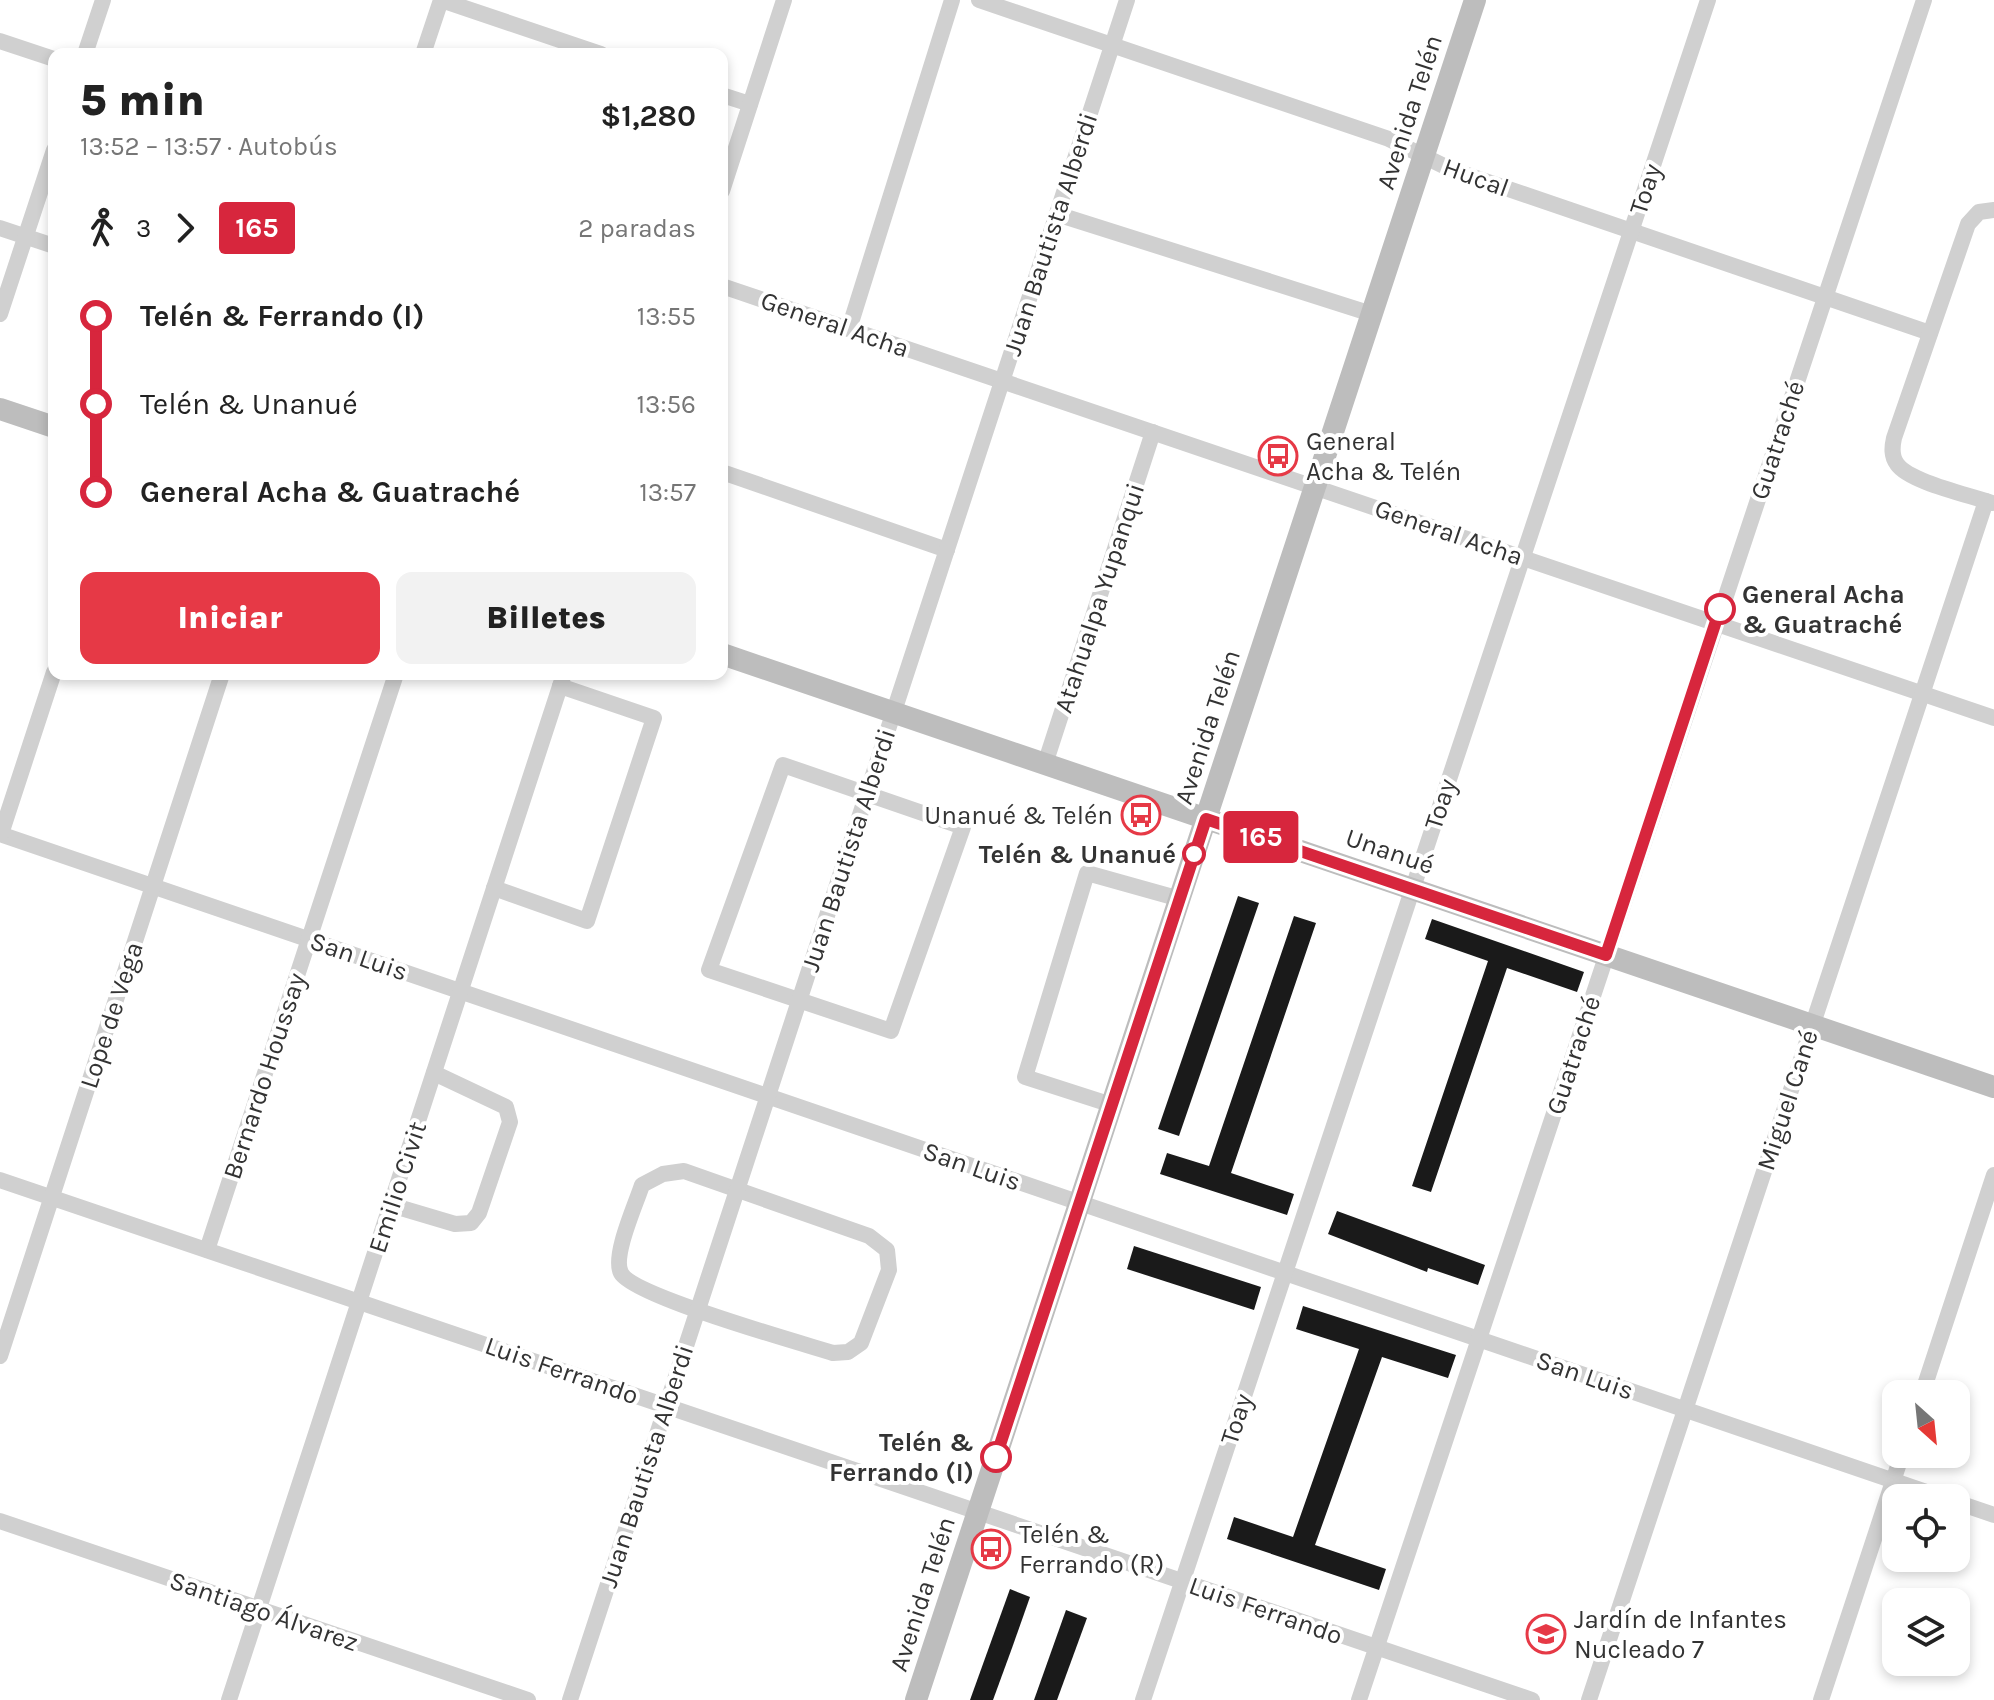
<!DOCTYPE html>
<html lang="es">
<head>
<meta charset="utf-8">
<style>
  body { margin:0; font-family:Karla,sans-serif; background:#f2f2f2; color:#222; height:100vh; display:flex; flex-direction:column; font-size:30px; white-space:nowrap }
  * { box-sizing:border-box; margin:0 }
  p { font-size:26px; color:#767676 }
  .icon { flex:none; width:44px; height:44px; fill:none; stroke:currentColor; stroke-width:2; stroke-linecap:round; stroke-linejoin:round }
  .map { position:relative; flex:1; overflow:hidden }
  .panel { position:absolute; left:48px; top:48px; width:680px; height:632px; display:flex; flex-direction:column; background:#fff; border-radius:16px; box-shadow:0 4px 12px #0003 }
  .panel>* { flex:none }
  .badge { padding:0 16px; border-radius:6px; font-size:28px; line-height:52px }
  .needle { width:52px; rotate:153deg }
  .fabs { position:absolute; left:1882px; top:1380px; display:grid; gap:16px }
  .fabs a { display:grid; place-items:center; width:88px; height:88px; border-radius:16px; background:#fff; box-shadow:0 4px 12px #0003; font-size:40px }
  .map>.badge { position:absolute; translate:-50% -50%; box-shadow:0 0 0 4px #fff }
  .legs { display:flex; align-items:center; gap:12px; height:88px; padding:0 32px; font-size:26px }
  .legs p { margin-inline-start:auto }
  .summary { display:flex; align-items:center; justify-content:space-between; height:136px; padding:0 32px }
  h1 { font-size:44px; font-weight:800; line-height:60px }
  .primary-button { display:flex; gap:16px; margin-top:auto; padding:16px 32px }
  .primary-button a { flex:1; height:92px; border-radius:16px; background:#e63946; color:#fff; font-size:32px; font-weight:800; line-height:92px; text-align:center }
  .primary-button a+a { background:#f2f2f2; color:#222 }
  ul { padding:0 32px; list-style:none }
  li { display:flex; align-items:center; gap:28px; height:88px; font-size:30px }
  li i { display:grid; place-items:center; width:12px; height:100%; margin:0 10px; background:currentColor }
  li i::after { content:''; width:20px; height:20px; margin:-10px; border:6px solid; border-radius:50%; background:#fff }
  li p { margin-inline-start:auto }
  li:first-child i { background:linear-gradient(#0000 50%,currentColor 0) }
  li:last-child i { background:linear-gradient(currentColor 50%,#0000 0) }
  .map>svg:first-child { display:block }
  .building { fill:#1a1a1a }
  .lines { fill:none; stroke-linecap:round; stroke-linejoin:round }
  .street { stroke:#d0d0d0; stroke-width:16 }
  .secondary { stroke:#bdbdbd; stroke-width:22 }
  .line-1-casing { stroke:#fff; stroke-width:18 }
  .line-1 { stroke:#d7263d; stroke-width:12 }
  .stop-1-dot { fill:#fff; stroke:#d7263d; stroke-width:4 }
  .labels { text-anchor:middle; stroke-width:8; stroke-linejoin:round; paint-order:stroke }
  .street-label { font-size:26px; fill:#333; stroke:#fff }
  .poi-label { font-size:26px; fill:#333; stroke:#fff; text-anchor:start }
  .stop-label { font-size:26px; font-weight:bold; fill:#333; stroke:#fff; text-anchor:end }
</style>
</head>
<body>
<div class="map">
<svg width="1994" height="1700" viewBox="0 0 1994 1700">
  <rect width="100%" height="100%" fill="#fff"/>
  <!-- building -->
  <g class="building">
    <polygon points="1238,896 1259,903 1179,1136 1158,1129"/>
    <polygon points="1294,916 1316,923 1231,1173 1294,1194 1287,1215 1160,1174 1167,1153 1209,1166"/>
    <polygon points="1432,919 1584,972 1577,992 1507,968 1431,1192 1412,1186 1488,961 1425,939"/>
    <polygon points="1337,1211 1485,1265 1478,1285 1428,1268 1427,1272 1328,1234"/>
    <polygon points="1134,1246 1261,1287 1254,1310 1127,1269"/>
    <polygon points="1303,1306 1456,1355 1448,1378 1382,1357 1315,1545 1386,1569 1379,1590 1227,1539 1234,1517 1293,1537 1359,1349 1296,1329"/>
    <polygon points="1010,1589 1030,1597 1012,1648 993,1700 970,1700"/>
    <polygon points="1066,1610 1087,1618 1057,1700 1034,1700"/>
  </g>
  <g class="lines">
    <!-- street -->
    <g class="street">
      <polyline points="441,0 601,54"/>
      <polyline points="979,0 1389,139 1450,169 1930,333"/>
      <polyline points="0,41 54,59"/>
      <polyline points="85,54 103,0"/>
      <polyline points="423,54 441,0"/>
      <polyline points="722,95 750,104"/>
      <polyline points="722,191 784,0"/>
      <polyline points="1057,214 1372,314"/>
      <polyline points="0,228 54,246"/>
      <polyline points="722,286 1994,718"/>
      <polyline points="0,314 54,150"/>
      <polyline points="849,329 952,0"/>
      <polyline points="722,472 947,550"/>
      <path d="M1992,503C1970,495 1909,482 1897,464C1891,456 1892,447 1894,438L1968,224L1979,212L1994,210"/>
      <polyline points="1045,764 1153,432"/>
      <polygon points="783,765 963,827 891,1031 709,970"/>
      <polyline points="0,834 1944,1498"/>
      <polyline points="1,834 54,672"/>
      <polyline points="494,888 587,921 654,718 560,686"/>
      <polyline points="1112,1105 1025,1077 1087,873 1180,899"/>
      <path d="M684,1171L869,1236L887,1250L889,1270L861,1343L848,1352L833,1353C801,1343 633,1296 621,1273C612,1256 636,1204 642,1185L663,1174Z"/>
      <polyline points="0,1180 1532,1700"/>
      <polyline points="391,1205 455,1224 471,1223 479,1213 510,1122 506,1107 434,1073"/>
      <polyline points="207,1250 396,674"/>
      <polyline points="0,1356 222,674"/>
      <polyline points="1922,1394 1994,1175"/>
      <polyline points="1956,1502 1994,1515"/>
      <polyline points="0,1521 528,1700"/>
      <polyline points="229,1700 564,674"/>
      <polyline points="570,1700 1127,0"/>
      <polyline points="1143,1700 1708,0"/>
      <polyline points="1359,1700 1924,0"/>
      <polyline points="1589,1700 1986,501"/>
      <polyline points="1821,1700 1902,1454"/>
    </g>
    <!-- secondary -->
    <g class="secondary">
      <polyline points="0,409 54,427"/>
      <polyline points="722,654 1994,1087"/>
      <polyline points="916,1700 1475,0"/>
    </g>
  </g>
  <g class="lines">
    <!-- line-1 casing -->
    <g class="line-1-casing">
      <polyline id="line-1" points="996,1457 1206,819 1606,955 1720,609"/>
    </g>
    <!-- line-1 -->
    <use href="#line-1" class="line-1"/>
  </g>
  <!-- icons -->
  <defs>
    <g id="bus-ring" transform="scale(2)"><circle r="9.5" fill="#fff" stroke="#e63946" stroke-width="1.5"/><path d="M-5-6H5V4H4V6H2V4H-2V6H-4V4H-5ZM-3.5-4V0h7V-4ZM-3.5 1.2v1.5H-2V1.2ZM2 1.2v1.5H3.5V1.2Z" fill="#e63946"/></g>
    <g id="school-ring" transform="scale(2)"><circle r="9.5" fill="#fff" stroke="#e63946" stroke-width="1.5"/><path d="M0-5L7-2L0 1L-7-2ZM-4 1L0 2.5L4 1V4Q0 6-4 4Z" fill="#e63946"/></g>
  </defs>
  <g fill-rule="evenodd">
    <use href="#bus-ring" x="1278" y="456"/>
    <use href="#bus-ring" x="1141" y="815"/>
    <use href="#bus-ring" x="991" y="1549"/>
    <use href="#school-ring" x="1546" y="1634"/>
  </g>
  <!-- markers -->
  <g class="stop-1-dot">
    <circle cx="1720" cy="609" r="14"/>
    <circle cx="1194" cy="854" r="10"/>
    <circle cx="996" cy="1457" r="14"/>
  </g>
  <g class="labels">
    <!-- street labels -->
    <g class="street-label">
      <text transform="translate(1409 112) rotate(-72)" y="9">Avenida Telén</text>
      <text transform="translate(1476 177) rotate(20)" y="9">Hucal</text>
      <text transform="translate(1645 189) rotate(-72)" y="9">Toay</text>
      <text transform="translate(1050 234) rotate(-72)" y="9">Juan Bautista Alberdi</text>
      <text transform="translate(835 324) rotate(19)" y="9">General Acha</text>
      <text transform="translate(1777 440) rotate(-72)" y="9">Guatraché</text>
      <text transform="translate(1449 532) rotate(19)" y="9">General Acha</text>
      <text transform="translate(1099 598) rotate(-72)" y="9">Atahualpa Yupanqui</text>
      <text transform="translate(1207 727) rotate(-72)" y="9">Avenida Telén</text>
      <text transform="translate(1440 804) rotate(-72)" y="9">Toay</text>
      <text transform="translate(848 850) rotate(-72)" y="9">Juan Bautista Alberdi</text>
      <text transform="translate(1390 851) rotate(19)" y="9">Unanué</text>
      <text transform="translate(359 956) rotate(19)" y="9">San Luis</text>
      <text transform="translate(111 1015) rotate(-72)" y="9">Lope de Vega</text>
      <text transform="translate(1573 1055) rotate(-72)" y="9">Guatraché</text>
      <text transform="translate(264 1076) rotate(-72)" y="9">Bernardo Houssay</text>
      <text transform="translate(1787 1100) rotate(-72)" y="9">Miguel Cané</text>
      <text transform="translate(972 1166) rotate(19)" y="9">San Luis</text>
      <text transform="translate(397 1187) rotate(-72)" y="9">Emilio Civit</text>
      <text transform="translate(562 1370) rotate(19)" y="9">Luis Ferrando</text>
      <text transform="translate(1585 1375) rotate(19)" y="9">San Luis</text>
      <text transform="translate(1236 1419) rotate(-72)" y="9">Toay</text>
      <text transform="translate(646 1466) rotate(-72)" y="9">Juan Bautista Alberdi</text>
      <text transform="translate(922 1594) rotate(-72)" y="9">Avenida Telén</text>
      <text transform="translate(1266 1610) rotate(19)" y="9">Luis Ferrando</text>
      <text transform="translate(264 1611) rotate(19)" y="9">Santiago Álvarez</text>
    </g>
    <!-- poi labels -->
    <g class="poi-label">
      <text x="1306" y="450">General<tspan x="1306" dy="30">Acha &amp; Telén</tspan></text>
      <text x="1113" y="824" text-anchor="end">Unanué &amp; Telén</text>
      <text x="1019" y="1543">Telén &amp;<tspan x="1019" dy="30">Ferrando (R)</tspan></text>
      <text x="1574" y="1628">Jardín de Infantes<tspan x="1574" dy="30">Nucleado 7</tspan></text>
    </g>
    <!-- stop labels -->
    <g class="stop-label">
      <text x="1742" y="603" text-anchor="start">General Acha<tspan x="1742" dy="30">&amp; Guatraché</tspan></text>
      <text x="1176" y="863">Telén &amp; Unanué</text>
      <text x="974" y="1451">Telén &amp;<tspan x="974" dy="30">Ferrando (I)</tspan></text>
    </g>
  </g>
</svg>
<div class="fabs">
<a><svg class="needle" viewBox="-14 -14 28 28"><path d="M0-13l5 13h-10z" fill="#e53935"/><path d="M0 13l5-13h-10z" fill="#767676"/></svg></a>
<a><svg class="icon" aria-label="locate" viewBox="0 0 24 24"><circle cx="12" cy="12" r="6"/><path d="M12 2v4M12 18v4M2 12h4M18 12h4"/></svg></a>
<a><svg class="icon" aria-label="layers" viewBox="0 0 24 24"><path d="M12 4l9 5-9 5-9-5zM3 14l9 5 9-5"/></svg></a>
</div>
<b class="badge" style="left:1261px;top:837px;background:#d7263d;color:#fff">165</b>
<section class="panel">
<div class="summary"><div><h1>5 min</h1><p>13:52 – 13:57 · Autobús</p></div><b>$1,280</b></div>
<div class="legs"><svg class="icon" aria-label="walk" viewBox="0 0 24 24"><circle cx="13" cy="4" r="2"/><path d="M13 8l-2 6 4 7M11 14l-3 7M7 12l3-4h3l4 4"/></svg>3<svg class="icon" aria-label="forward" viewBox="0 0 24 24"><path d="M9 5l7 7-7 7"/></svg><b class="badge" style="background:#d7263d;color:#fff">165</b><p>2 paradas</p></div>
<ul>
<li><i style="color:#d7263d"></i><b>Telén &amp; Ferrando (I)</b><p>13:55</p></li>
<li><i style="color:#d7263d"></i><span>Telén &amp; Unanué</span><p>13:56</p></li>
<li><i style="color:#d7263d"></i><b>General Acha &amp; Guatraché</b><p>13:57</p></li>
</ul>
<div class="primary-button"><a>Iniciar</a><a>Billetes</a></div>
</section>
</div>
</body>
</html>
